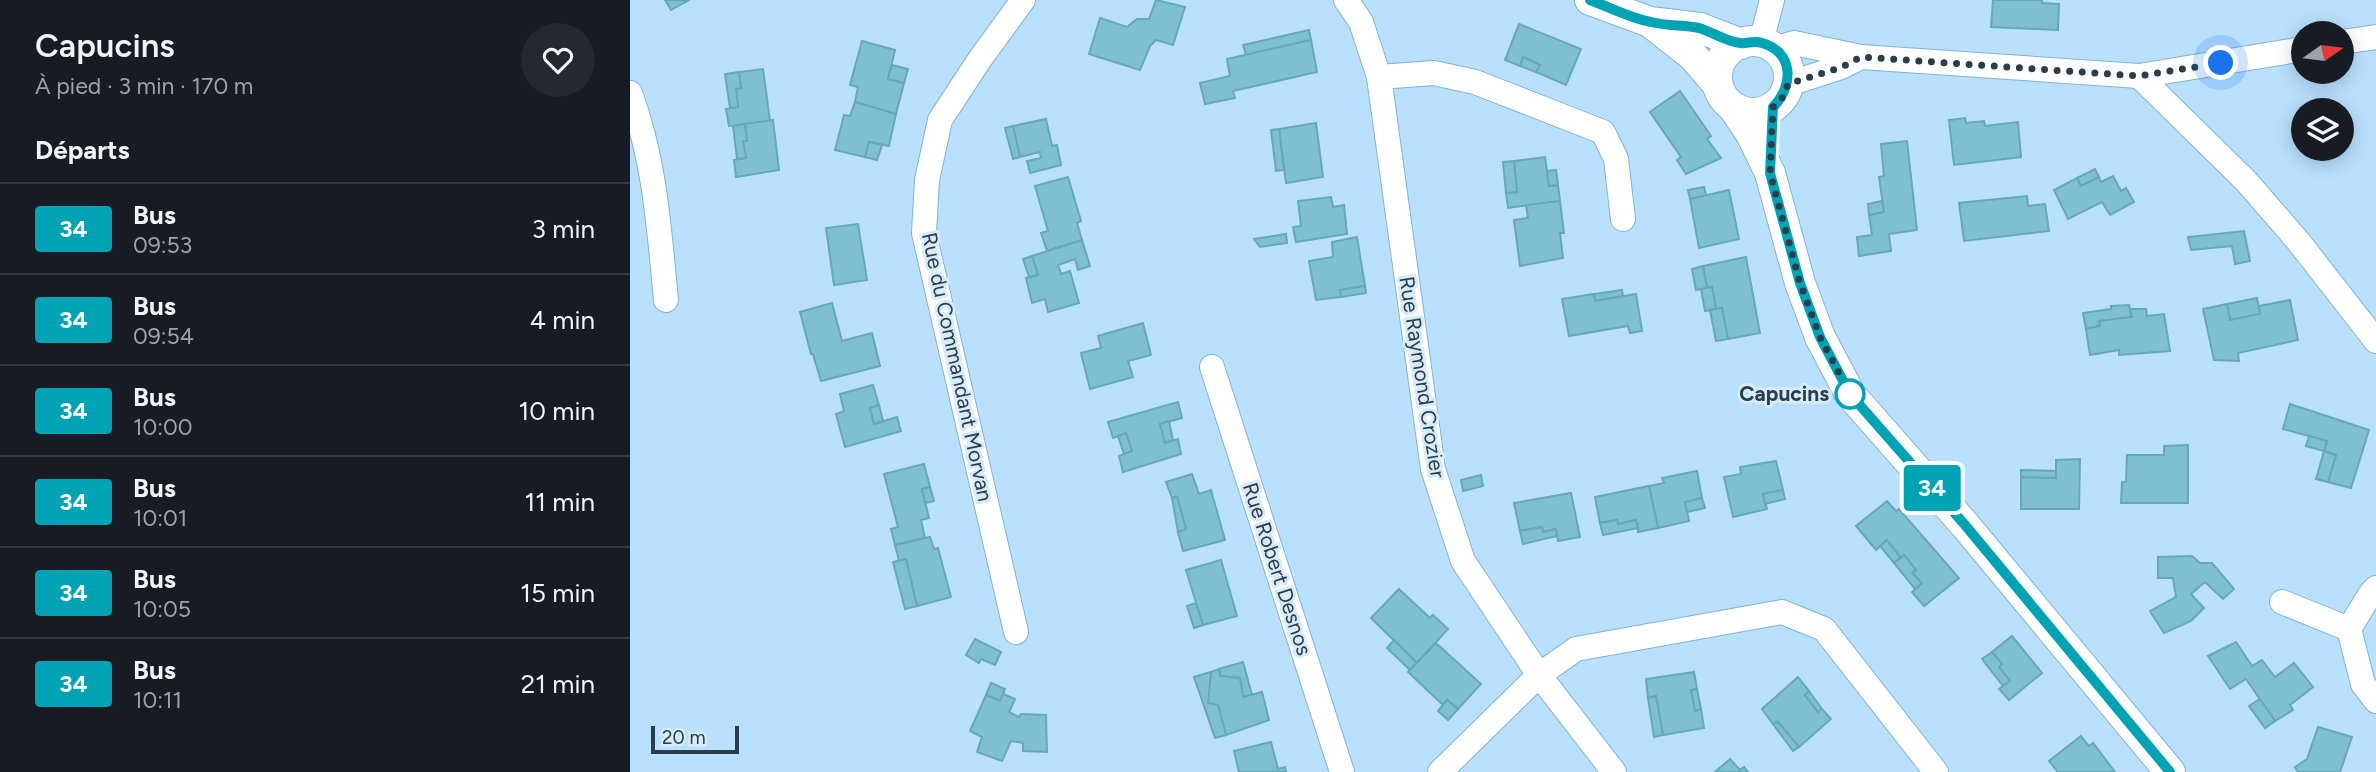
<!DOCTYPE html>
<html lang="fr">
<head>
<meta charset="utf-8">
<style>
  body { margin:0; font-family:Figtree,sans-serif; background:#242831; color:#f1f3f6; height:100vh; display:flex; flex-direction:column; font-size:26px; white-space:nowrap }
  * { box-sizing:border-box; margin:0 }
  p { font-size:23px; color:#9ea1a6 }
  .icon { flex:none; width:38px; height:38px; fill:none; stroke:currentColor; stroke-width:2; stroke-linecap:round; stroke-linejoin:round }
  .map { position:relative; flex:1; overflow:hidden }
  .drawer { display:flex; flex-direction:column; background:#171b24; width:630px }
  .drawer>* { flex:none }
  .badge { padding:0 14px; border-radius:5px; font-size:24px; line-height:46px }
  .needle { width:46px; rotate:76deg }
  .tools { position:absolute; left:1661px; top:21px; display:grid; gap:14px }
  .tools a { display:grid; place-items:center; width:63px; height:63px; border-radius:50%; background:#171b24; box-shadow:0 4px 18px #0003; font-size:35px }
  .scale { position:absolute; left:21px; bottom:18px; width:88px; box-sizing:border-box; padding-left:7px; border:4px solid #293d4b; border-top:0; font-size:19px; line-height:24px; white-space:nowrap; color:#293d4b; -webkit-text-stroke:5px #d7ebfa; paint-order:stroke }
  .you { position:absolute; width:35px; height:35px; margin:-18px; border:5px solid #fff; border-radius:50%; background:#1a73e8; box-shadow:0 0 0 10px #1a73e833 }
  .map>.badge { position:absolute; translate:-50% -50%; box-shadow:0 0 0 4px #fff }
  h2 { padding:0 35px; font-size:26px; line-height:63px }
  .round { display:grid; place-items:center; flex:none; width:74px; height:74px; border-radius:37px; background:#242831 }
  .overview { display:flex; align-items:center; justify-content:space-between; height:119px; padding:0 35px }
  h1 { font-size:33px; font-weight:600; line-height:52px }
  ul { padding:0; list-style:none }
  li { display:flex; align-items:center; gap:21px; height:91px; padding:0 35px; border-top:2px solid #363941 }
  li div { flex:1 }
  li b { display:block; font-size:26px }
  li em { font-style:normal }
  li .badge { min-width:77px; font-weight:700; text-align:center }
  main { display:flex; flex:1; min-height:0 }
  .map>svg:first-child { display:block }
  .building { fill:#7ebfd4; stroke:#67a7bc; stroke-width:2 }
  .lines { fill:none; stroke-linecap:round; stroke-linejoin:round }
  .minor-casing { stroke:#82b3d6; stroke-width:26 }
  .tertiary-casing { stroke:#82b3d6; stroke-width:32 }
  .minor { stroke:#fff; stroke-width:24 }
  .tertiary { stroke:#fff; stroke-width:30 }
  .line-casing { stroke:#fff; stroke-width:16 }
  .line { stroke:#00a3b4; stroke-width:10 }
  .walk { stroke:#293d4b; stroke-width:7; stroke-dasharray:0 12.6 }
  .stop-dot { fill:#fff; stroke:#00a3b4; stroke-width:3.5 }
  .labels { text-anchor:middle; stroke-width:6; stroke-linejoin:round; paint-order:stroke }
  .street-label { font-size:21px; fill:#293d4b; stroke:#d7ebfa }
  .stop-label { font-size:21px; font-weight:bold; fill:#293d4b; stroke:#d7ebfa; text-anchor:end }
</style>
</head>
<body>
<main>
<section class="drawer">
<div class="overview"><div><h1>Capucins</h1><p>À pied · 3 min · 170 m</p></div><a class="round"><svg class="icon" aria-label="heart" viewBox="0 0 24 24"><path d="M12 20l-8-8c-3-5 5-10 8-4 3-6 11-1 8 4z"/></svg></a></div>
<h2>Départs</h2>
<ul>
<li><span class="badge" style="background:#00a3b4;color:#fff">34</span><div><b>Bus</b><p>09:53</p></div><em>3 min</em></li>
<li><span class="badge" style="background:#00a3b4;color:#fff">34</span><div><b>Bus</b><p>09:54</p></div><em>4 min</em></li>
<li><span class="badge" style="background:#00a3b4;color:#fff">34</span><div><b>Bus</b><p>10:00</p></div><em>10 min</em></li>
<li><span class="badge" style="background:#00a3b4;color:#fff">34</span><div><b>Bus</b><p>10:01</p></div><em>11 min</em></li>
<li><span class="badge" style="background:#00a3b4;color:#fff">34</span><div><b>Bus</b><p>10:05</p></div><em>15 min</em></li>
<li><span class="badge" style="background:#00a3b4;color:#fff">34</span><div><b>Bus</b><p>10:11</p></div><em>21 min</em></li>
</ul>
</section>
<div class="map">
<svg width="1746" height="772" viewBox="0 0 1746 772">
  <rect width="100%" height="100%" fill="#b9e0fe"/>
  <!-- building -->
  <g class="building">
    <polygon points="35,0 59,0 41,10"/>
    <polygon points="526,0 555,7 543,45 526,40 520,46 510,70 459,54 470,18 497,27 507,19 519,19"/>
    <polygon points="1363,0 1412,0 1412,3 1429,4 1428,30 1361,27"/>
    <polygon points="889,24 951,49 936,85 906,72 910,65 893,57 890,66 875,60"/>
    <polygon points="679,30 681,40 616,55 613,45"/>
    <polygon points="681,40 687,72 603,91 605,98 575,104 570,83 600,76 597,59"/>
    <polygon points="232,41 265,50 258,79 274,83 266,114 225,102 228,87 220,85"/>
    <polygon points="893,57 910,65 906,72 890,66"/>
    <polygon points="262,65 278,69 274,83 258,79"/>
    <polygon points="133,69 140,121 99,126 96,109 108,107 106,89 111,88 109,72"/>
    <polygon points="109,72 111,88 106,89 108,107 100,108 95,74"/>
    <polygon points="1050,91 1081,136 1077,139 1091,158 1056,174 1047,160 1051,157 1020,112"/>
    <polygon points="225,102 266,114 259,146 239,142 235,157 205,150 214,115 220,116"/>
    <polygon points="1335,118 1336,123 1354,121 1355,126 1388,122 1391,157 1324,165 1319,120"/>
    <polygon points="416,119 422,146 427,145 431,165 400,173 397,161 411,158 410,152 390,157 383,126"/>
    <polygon points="143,120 149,170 106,177 104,160 116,158 113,141 117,141 115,124"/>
    <polygon points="686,123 693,177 656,183 649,129"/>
    <polygon points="115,124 117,141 113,141 116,158 107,159 103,126"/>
    <polygon points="383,126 390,157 383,159 375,128"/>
    <polygon points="649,129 654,170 646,171 641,130"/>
    <polygon points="1277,141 1287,230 1259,234 1261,251 1229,256 1227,237 1242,235 1239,215 1254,212 1249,177 1254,176 1251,144"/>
    <polygon points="239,142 252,145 247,160 235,157"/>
    <polygon points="915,157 919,186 928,185 930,201 878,208 876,193 887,192 884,161"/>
    <polygon points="884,161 887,192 876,193 873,162"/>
    <polygon points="1465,169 1469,177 1451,186 1447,178"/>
    <polygon points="926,170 928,185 919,186 917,171"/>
    <polygon points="1483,176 1491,191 1496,188 1504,202 1480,215 1472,202 1438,219 1424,190 1447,178 1451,186 1469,177 1471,182"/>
    <polygon points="438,177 451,221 447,223 452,240 417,251 411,233 418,231 405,186"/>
    <polygon points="1074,187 1076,195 1060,199 1058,190"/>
    <polygon points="1099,190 1109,239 1069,248 1060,199"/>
    <polygon points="1397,196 1398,206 1415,204 1419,231 1334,241 1329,203"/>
    <polygon points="701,197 703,207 714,205 717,234 666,242 663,227 671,226 668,201"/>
    <polygon points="930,201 934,233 930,233 933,258 890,266 884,220 898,218 896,205"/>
    <polygon points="1252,201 1254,212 1239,215 1238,204"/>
    <polygon points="228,224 237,280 204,285 196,228"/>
    <polygon points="1614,231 1620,261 1605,264 1602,246 1561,250 1558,237"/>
    <polygon points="656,234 657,243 630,247 624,239"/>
    <polygon points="727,237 735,286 710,290 711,297 686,300 679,261 703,257 702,242"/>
    <polygon points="452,240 460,266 448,270 445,259 428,265 431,274 440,271 449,303 418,312 415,299 402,303 396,278 408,275 402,256"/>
    <polygon points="402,256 408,275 399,277 393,259"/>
    <polygon points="1116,257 1130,333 1098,339 1092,308 1086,309 1082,287 1077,288 1073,266"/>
    <polygon points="1073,266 1077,288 1066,290 1062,269"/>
    <polygon points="735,286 736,293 711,297 710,290"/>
    <polygon points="1082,287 1086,309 1075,311 1071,289"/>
    <polygon points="992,290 993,296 965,301 964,294"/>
    <polygon points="964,294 965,301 1006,294 1012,331 1000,333 998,326 939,336 932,299"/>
    <polygon points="1627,298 1630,314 1600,320 1597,304"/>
    <polygon points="1660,300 1668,340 1608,353 1609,361 1584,360 1573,309 1597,304 1600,320 1630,314 1629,306"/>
    <polygon points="202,303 212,341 242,333 250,366 191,381 183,354 181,354 170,312"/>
    <polygon points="1499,305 1502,317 1469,321 1470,326 1456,329 1453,313 1481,309 1481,306"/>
    <polygon points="1092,308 1098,339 1086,341 1080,310"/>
    <polygon points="1500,309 1516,309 1517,316 1534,314 1540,351 1489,355 1489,350 1460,355 1456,329 1470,326 1469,321 1502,317"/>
    <polygon points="513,323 521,355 498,361 503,377 460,389 451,353 471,348 468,336"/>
    <polygon points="243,385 249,405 240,408 244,424 267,417 271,431 215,447 206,414 214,411 210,394"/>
    <polygon points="548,402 552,418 530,424 535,443 548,439 551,454 493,472 489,456 502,451 496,433 483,438 478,422"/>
    <polygon points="1660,404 1739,430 1721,488 1698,482 1706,455 1694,451 1697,441 1653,429"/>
    <polygon points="249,405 253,421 244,424 240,408"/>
    <polygon points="539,421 543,440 535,443 530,424"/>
    <polygon points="496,433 502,451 494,454 488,436"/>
    <polygon points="1679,436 1697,441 1694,451 1676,446"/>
    <polygon points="1558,445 1558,503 1491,503 1492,482 1496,482 1497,455 1534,455 1534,446"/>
    <polygon points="1694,451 1706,455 1698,482 1686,479"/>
    <polygon points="1450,459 1449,509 1391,509 1391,477 1426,478 1426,460"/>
    <polygon points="1146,461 1153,490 1133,494 1137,509 1103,517 1094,477 1111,474 1110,467"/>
    <polygon points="294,464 300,487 292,489 299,518 291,520 295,538 265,545 261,529 268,527 254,474"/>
    <polygon points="1391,470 1426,471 1426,478 1391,477"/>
    <polygon points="1067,471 1072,498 1055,502 1059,521 1028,528 1019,486 1034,483 1032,478"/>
    <polygon points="562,474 569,494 581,490 595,540 553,551 548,532 556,529 547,497 542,498 536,482"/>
    <polygon points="851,475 853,486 833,491 831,480"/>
    <polygon points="1019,486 1028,528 1008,532 1006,520 988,524 987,520 970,523 965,497"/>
    <polygon points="300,487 304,501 295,503 292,489"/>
    <polygon points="1153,490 1155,499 1135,504 1133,494"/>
    <polygon points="941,493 950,537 928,541 926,529 913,532 912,527 890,531 884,503"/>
    <polygon points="547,497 556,529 548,532 542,498"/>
    <polygon points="1072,498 1075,508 1057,512 1055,502"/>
    <polygon points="1257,501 1266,511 1269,509 1329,578 1294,606 1282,592 1292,583 1282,573 1286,570 1274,555 1271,558 1257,540 1246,550 1226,526"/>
    <polygon points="987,520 988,524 1006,520 1008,528 973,535 970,523"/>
    <polygon points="912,527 913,532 926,529 927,536 893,544 890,531"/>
    <polygon points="300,537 304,549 308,548 321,597 287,606 276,559 269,561 265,545"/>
    <polygon points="1257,540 1271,558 1264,563 1250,546"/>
    <polygon points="1274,555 1286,570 1282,573 1292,583 1285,589 1264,563"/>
    <polygon points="1562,556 1570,563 1582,563 1604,589 1593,599 1575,582 1561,594 1574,608 1561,621 1534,633 1520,611 1546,597 1543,578 1528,578 1528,557"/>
    <polygon points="276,559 287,606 275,609 263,562"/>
    <polygon points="591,560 607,616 573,625 556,570"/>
    <polygon points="769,589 800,618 803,615 818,629 787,663 741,618"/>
    <polygon points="566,603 573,625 564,628 557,606"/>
    <polygon points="1382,636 1412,673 1379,700 1369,689 1380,681 1369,667 1372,664 1362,652"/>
    <polygon points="345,639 371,652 365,665 351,659 349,663 336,655"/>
    <polygon points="764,640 787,663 780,670 757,648"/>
    <polygon points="1606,642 1622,666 1632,660 1645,677 1664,663 1683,687 1660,705 1663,710 1645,721 1616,679 1600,689 1578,656"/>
    <polygon points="806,643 851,684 828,709 817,700 813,705 778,672"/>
    <polygon points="1362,652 1372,664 1369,667 1380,681 1373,686 1352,659"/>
    <polygon points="613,662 622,695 613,697 610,678 590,676 589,669"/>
    <polygon points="589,669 590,676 610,678 613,697 632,692 639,720 596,735 588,705 578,703 581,672"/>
    <polygon points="581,672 578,703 588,705 596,735 585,738 564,677"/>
    <polygon points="1064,672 1067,689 1061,690 1065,711 1071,709 1074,728 1033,735 1026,696 1018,698 1016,679"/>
    <polygon points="1168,677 1179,691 1175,695 1188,712 1192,709 1201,719 1169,747 1148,722 1143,724 1132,709"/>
    <polygon points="361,683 375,689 370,701 356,695"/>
    <polygon points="1067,689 1071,709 1065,711 1061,690"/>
    <polygon points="1179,691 1192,709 1188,712 1175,695"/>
    <polygon points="373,694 385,699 379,712 389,717 391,714 416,715 417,752 393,751 393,743 381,741 372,761 347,752 352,737 340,731 356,695 370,701"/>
    <polygon points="1026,696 1033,735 1024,737 1018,698"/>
    <polygon points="1630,699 1645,721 1635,728 1619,706"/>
    <polygon points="817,700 828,709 818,720 808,711"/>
    <polygon points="1148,722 1169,747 1163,751 1143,724"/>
    <polygon points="1688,727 1722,737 1710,772 1668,772 1665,767 1677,759"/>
    <polygon points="1451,736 1459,746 1463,743 1485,772 1428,772 1419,761"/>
    <polygon points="641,742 648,769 655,767 656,772 609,772 604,751"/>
    <polygon points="1100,759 1110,770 1114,767 1118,772 1085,772"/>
  </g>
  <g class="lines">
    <!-- minor casing -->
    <g class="minor-casing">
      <g id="minor">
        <polyline points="716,0 731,22 749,77 803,469 833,561 909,675 984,772"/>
        <polyline points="1131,42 1142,0"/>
        <polyline points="1712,42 1746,37"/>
        <polyline points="1144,49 1164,43 1231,57 1509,76 1673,49"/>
        <polyline points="1509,76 1616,181 1668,241 1746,341"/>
        <polyline points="749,77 804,73 845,82 973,132 986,159 993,219"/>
        <polyline points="1158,84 1211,67 1231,57"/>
        <path d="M0,93C25,161 29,228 36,300"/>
        <polyline points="582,367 712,772"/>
        <polyline points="1746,588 1741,593 1719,629 1733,684 1746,701"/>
        <polyline points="1652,602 1719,629"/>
        <polyline points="386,632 294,233 297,180 310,120 350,59 393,0"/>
        <polyline points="810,772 909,675 946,649 1152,612 1194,629 1306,772"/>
      </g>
    </g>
    <!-- tertiary casing -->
    <g class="tertiary-casing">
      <g id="tertiary">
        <polyline points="960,0 1020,22 1070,28 1111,44"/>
        <polyline points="1021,23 1063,56 1087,84"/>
        <circle cx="1123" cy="77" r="36"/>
        <polyline points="1103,107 1121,134 1140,173 1170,283 1190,337 1220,394 1335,525 1540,772"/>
      </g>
    </g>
    <!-- minor -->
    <use href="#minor" class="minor"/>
    <!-- tertiary -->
    <use href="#tertiary" class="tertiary"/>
  </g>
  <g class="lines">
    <!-- line casing -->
    <g class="line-casing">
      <path id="line" d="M960,0C979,7 1000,18 1021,22C1037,26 1054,25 1069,28C1083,32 1096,42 1110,43C1117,44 1124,40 1132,43C1164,52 1164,86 1143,107L1140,173L1170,283L1190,337L1220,394L1335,525L1540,772"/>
    </g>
    <!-- line -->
    <use href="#line" class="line"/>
    <!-- walk -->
    <polyline class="walk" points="1220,394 1190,337 1170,283 1140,173 1143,107 1153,97 1158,84 1212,67 1231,57 1509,76 1591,63"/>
  </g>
  <!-- markers -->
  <circle class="stop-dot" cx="1220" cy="394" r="14"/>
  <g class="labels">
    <!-- street labels -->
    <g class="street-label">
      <text transform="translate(327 367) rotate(78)" y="7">Rue du Commandant Morvan</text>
      <text transform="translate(792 377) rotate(81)" y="7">Rue Raymond Crozier</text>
      <text transform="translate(647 569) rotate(72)" y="7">Rue Robert Desnos</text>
    </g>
    <!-- stop labels -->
    <g class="stop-label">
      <text x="1199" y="401">Capucins</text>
    </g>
  </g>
</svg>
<div class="tools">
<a><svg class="needle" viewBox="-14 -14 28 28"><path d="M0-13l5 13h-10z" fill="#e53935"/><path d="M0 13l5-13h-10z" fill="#9ea1a6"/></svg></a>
<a><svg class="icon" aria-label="layers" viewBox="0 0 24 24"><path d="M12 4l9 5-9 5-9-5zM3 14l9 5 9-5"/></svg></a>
</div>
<div class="scale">20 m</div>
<div class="you" style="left:1591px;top:63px"></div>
<b class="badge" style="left:1302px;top:488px;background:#00a3b4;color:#fff">34</b>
</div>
</main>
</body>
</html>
